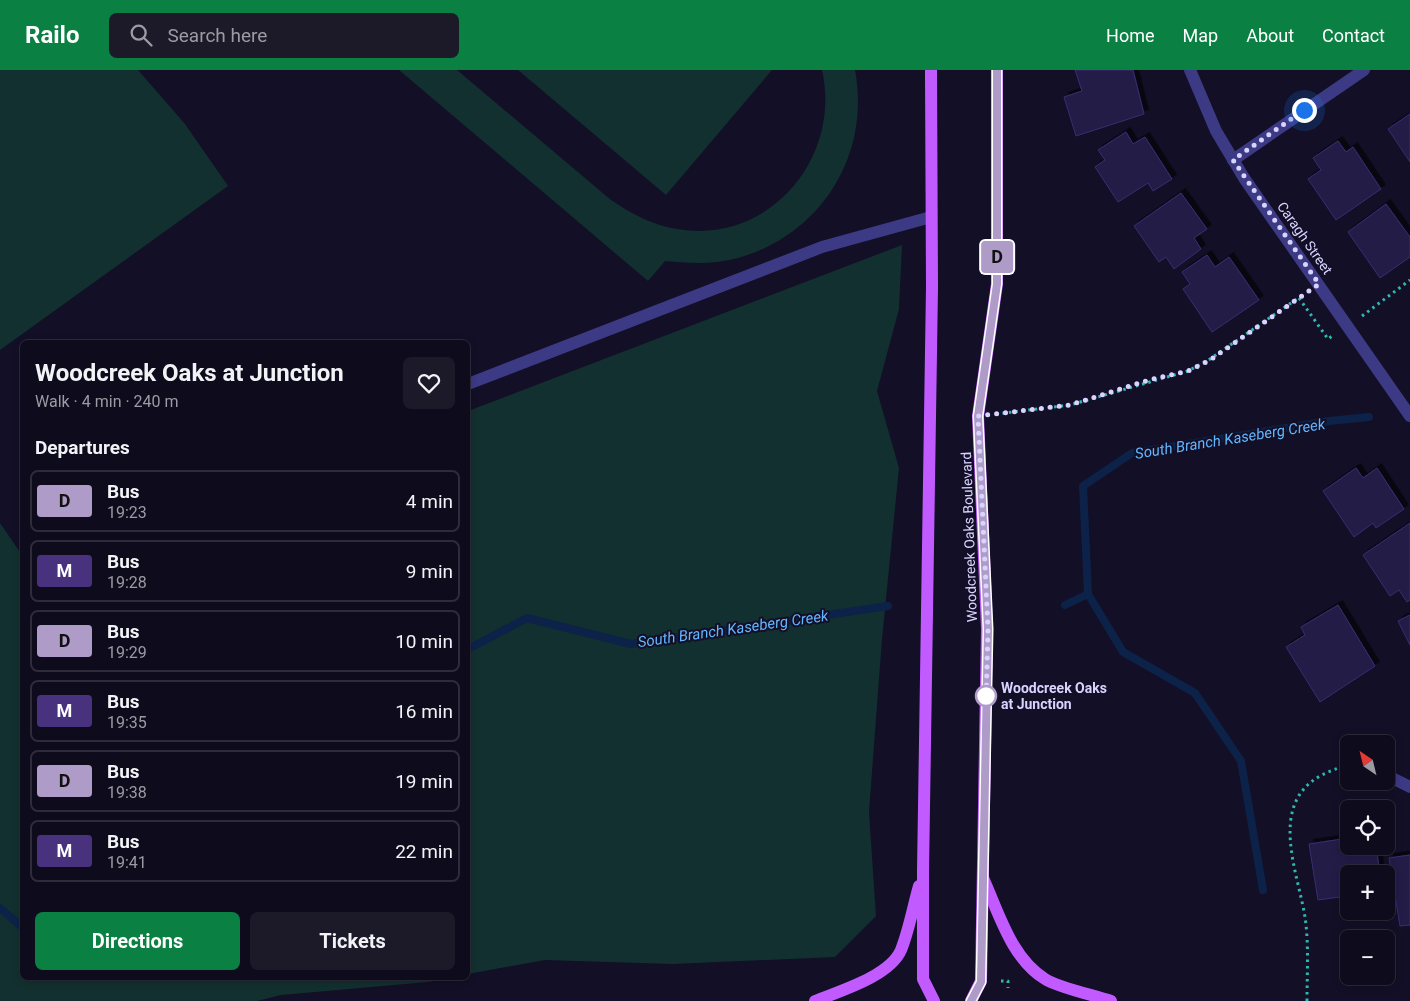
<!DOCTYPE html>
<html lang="en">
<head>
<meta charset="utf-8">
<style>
  body { margin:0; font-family:Roboto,sans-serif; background:#1c1929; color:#f1f3f6; height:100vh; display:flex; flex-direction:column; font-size:19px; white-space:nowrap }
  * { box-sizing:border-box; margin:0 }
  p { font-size:16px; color:#9b9ba3 }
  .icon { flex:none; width:28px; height:28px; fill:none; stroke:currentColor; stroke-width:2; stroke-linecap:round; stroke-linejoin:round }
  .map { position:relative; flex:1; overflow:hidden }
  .drawer { position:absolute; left:20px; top:270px; width:450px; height:640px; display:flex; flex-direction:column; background:#0e0b1c; border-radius:8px; box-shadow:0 2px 8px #0003,0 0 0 1px #2e2b3b }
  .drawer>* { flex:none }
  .badge { padding:0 10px; border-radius:4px; font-size:18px; line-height:32px }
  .needle { width:32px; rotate:325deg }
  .tools { position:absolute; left:1340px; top:665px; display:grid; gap:10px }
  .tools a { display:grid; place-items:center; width:55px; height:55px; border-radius:8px; background:#0e0b1c; box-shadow:0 2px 8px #0003,0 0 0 1px #2e2b3b; font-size:25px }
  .you { position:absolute; width:25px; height:25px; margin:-12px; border:4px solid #fff; border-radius:50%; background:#1a73e8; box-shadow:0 0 0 8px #1a73e833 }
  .map>.badge { position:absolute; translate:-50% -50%; box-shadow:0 0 0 2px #fff }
  h2 { padding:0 15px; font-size:19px; line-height:45px }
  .round { display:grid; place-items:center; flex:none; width:52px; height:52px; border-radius:8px; background:#1c1929 }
  .headline { display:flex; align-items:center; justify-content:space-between; height:85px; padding:0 15px }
  h1 { font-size:24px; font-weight:700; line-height:38px }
  .primary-button { display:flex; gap:10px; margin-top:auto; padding:10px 15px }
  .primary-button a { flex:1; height:58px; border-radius:8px; background:#0b8043; color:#fff; font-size:20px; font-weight:700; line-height:58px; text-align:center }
  .primary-button a+a { background:#1c1929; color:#f1f3f6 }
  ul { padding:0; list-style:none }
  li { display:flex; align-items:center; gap:15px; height:62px; margin:0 10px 8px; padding:0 5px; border:2px solid #2e2b3b; border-radius:8px }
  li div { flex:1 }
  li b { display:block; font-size:19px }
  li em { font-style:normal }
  li .badge { min-width:55px; font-weight:700; text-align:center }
  header { display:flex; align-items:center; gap:30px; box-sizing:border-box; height:70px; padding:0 25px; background:#0b8043; color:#fff }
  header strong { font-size:24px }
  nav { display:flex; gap:28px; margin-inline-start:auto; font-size:18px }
  .search { width:350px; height:45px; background:#1c1929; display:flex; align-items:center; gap:12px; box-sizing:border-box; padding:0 18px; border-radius:8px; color:#9b9ba3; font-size:19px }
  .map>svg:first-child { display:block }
  .green { fill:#12302f }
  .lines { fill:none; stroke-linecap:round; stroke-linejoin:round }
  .stream { stroke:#0c2248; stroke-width:8 }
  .building { fill:#241b47; stroke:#3b2d73; filter:url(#shadow) }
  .path { stroke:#2fb8b0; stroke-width:3; stroke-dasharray:2.5 4; stroke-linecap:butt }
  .minor { stroke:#3d3a85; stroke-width:12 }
  .major { stroke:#c25bff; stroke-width:12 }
  .line-casing { stroke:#fff; stroke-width:11 }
  .line { stroke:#af9bc8; stroke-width:8 }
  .walk { stroke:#d9d4ff; stroke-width:5; stroke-dasharray:0 9 }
  .stop-dot { fill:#fff; stroke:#af9bc8; stroke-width:2.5 }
  .labels { text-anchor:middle; stroke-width:4; stroke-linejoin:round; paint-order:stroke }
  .street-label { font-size:14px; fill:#d9d4ff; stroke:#130f26 }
  .stop-label { font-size:14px; font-weight:bold; fill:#d9d4ff; stroke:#130f26; text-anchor:start }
  .water-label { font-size:15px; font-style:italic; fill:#62b6ff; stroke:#130f26 }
</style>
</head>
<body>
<header>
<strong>Railo</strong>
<div class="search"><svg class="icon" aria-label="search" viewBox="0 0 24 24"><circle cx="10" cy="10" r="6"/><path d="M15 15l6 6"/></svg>Search here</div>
<nav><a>Home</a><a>Map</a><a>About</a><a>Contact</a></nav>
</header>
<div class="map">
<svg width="1410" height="931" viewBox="0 0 1410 931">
  <defs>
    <filter id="shadow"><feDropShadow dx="4.5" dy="-4.5" stdDeviation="0" flood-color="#0009"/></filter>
  </defs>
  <rect width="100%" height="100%" fill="#130f26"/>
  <!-- green -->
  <g class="green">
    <polygon points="0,0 138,0 185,54 228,116 0,280"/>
    <path d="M399,0H457L611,130C632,144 652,155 677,159C769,175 842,88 822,0H855C871,85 821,165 738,188C714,195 689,193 665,191L648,211Z"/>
    <polygon points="518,0 772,0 666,125"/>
    <polygon points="902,175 899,239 877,321 899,398 882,569 869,742 876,846 835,887 673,894 545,890 468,904 468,341"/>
    <polygon points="0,453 22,485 22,908 450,908 428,912 281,925 257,931 0,931"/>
  </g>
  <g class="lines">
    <!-- stream -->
    <g class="stream">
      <polyline points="1088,524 1123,582 1195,623 1241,691 1263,820"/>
      <polyline points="1065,535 1088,524 1083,416 1132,383 1329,351 1369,347"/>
      <polyline points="468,579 527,548 631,574 888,536"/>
      <polyline points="0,838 22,857"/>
    </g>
  </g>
  <!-- building -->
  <g class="building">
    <polygon points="1075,0 1133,0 1144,44 1076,66 1064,27 1082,21"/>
    <polygon points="1410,44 1410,92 1388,59"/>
    <polygon points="1126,62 1133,74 1145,67 1172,109 1153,121 1148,113 1118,132 1095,97 1105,90 1098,80"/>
    <polygon points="1338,71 1346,82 1353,77 1381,119 1336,150 1308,109 1321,100 1313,88"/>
    <polygon points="1181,123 1207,159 1194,168 1201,179 1174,199 1166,187 1159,192 1134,156"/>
    <polygon points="1386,134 1410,167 1410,187 1380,208 1348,162"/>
    <polygon points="1207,185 1215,197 1229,187 1259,230 1212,262 1183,219 1190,214 1182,202"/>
    <polygon points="1356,398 1363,408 1377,398 1404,439 1376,458 1373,453 1354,467 1323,421"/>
    <polygon points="1410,453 1410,530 1407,532 1399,520 1390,526 1363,485"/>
    <polygon points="1338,535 1375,596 1320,632 1286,577 1305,565 1301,557"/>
    <polygon points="1410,545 1410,575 1398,551"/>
    <polygon points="1349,768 1349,776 1376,776 1380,804 1349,804 1349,841 1363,841 1343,844 1340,827 1318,830 1309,774"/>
    <polygon points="1410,785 1410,855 1400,856 1389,788"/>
  </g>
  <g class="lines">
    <!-- path -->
    <g class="path">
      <polyline points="1299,228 1328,269 1332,266"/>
      <polyline points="1362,246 1410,210"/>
      <polyline points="996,344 1070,335 1188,301 1210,289 1304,224"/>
      <polyline points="1001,911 1008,911 1008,918"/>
      <path d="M1307,931C1307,903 1309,874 1305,847C1298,803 1268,735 1320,706C1329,701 1339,698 1349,694"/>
    </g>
    <!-- minor -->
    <g class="minor">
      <polyline points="1190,0 1216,61 1244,108 1410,346"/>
      <polyline points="1233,90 1364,0"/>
      <polyline points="468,314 822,177 931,147"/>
      <polyline points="1386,705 1410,717"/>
    </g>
    <!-- major -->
    <g class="major">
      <polyline points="931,0 932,217 923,802 923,909 934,931"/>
      <path d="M983,808C999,843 1011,888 1045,909C1059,918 1094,925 1111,931"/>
      <path d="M815,931C840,921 890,906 901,880C909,860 913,837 919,816"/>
      <polyline points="971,931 981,911 987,559 978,346 997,214 997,0"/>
    </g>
  </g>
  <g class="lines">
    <!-- line casing -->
    <g class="line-casing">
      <polyline id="line" points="971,931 981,912 988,559 978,346 997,214 997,0"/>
    </g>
    <!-- line -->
    <use href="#line" class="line"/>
    <!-- walk -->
    <polyline class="walk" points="986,626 986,634 988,559 978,346 1070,335 1149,310 1188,301 1210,290 1319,214 1233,90 1304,40"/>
  </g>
  <!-- markers -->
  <circle class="stop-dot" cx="986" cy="626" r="10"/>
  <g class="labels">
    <!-- street labels -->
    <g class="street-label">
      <text transform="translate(1305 168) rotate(55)" y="5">Caragh Street</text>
      <text transform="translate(969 467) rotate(-92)" y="5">Woodcreek Oaks Boulevard</text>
    </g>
    <!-- stop labels -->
    <g class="stop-label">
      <text x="1001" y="623">Woodcreek Oaks<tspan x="1001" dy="16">at Junction</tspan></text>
    </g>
    <!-- water labels -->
    <g class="water-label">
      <text transform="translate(1230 369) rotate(-9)" y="5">South Branch Kaseberg Creek</text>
      <text transform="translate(733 559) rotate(-8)" y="5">South Branch Kaseberg Creek</text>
    </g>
  </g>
</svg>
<div class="tools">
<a><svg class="needle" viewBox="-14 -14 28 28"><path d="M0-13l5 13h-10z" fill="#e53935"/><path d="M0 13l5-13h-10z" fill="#9b9ba3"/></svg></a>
<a><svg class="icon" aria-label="locate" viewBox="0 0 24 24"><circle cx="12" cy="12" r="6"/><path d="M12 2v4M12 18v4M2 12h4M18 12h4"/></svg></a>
<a>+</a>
<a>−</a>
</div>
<div class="you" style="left:1304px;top:40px"></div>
<b class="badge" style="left:997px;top:187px;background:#af9bc8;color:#111">D</b>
<section class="drawer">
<div class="headline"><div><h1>Woodcreek Oaks at Junction</h1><p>Walk · 4 min · 240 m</p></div><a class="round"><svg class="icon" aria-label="heart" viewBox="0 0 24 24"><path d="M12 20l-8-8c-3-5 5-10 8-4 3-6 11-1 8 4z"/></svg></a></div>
<h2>Departures</h2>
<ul>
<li><span class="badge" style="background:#af9bc8;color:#111">D</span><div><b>Bus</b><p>19:23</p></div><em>4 min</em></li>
<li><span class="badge" style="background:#48327e;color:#fff">M</span><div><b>Bus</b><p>19:28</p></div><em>9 min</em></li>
<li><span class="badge" style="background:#af9bc8;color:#111">D</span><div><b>Bus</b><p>19:29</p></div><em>10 min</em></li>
<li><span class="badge" style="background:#48327e;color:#fff">M</span><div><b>Bus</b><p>19:35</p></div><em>16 min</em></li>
<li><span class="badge" style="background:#af9bc8;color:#111">D</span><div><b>Bus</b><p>19:38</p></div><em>19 min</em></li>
<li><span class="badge" style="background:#48327e;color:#fff">M</span><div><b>Bus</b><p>19:41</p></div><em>22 min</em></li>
</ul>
<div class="primary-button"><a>Directions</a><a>Tickets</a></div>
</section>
</div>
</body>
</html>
